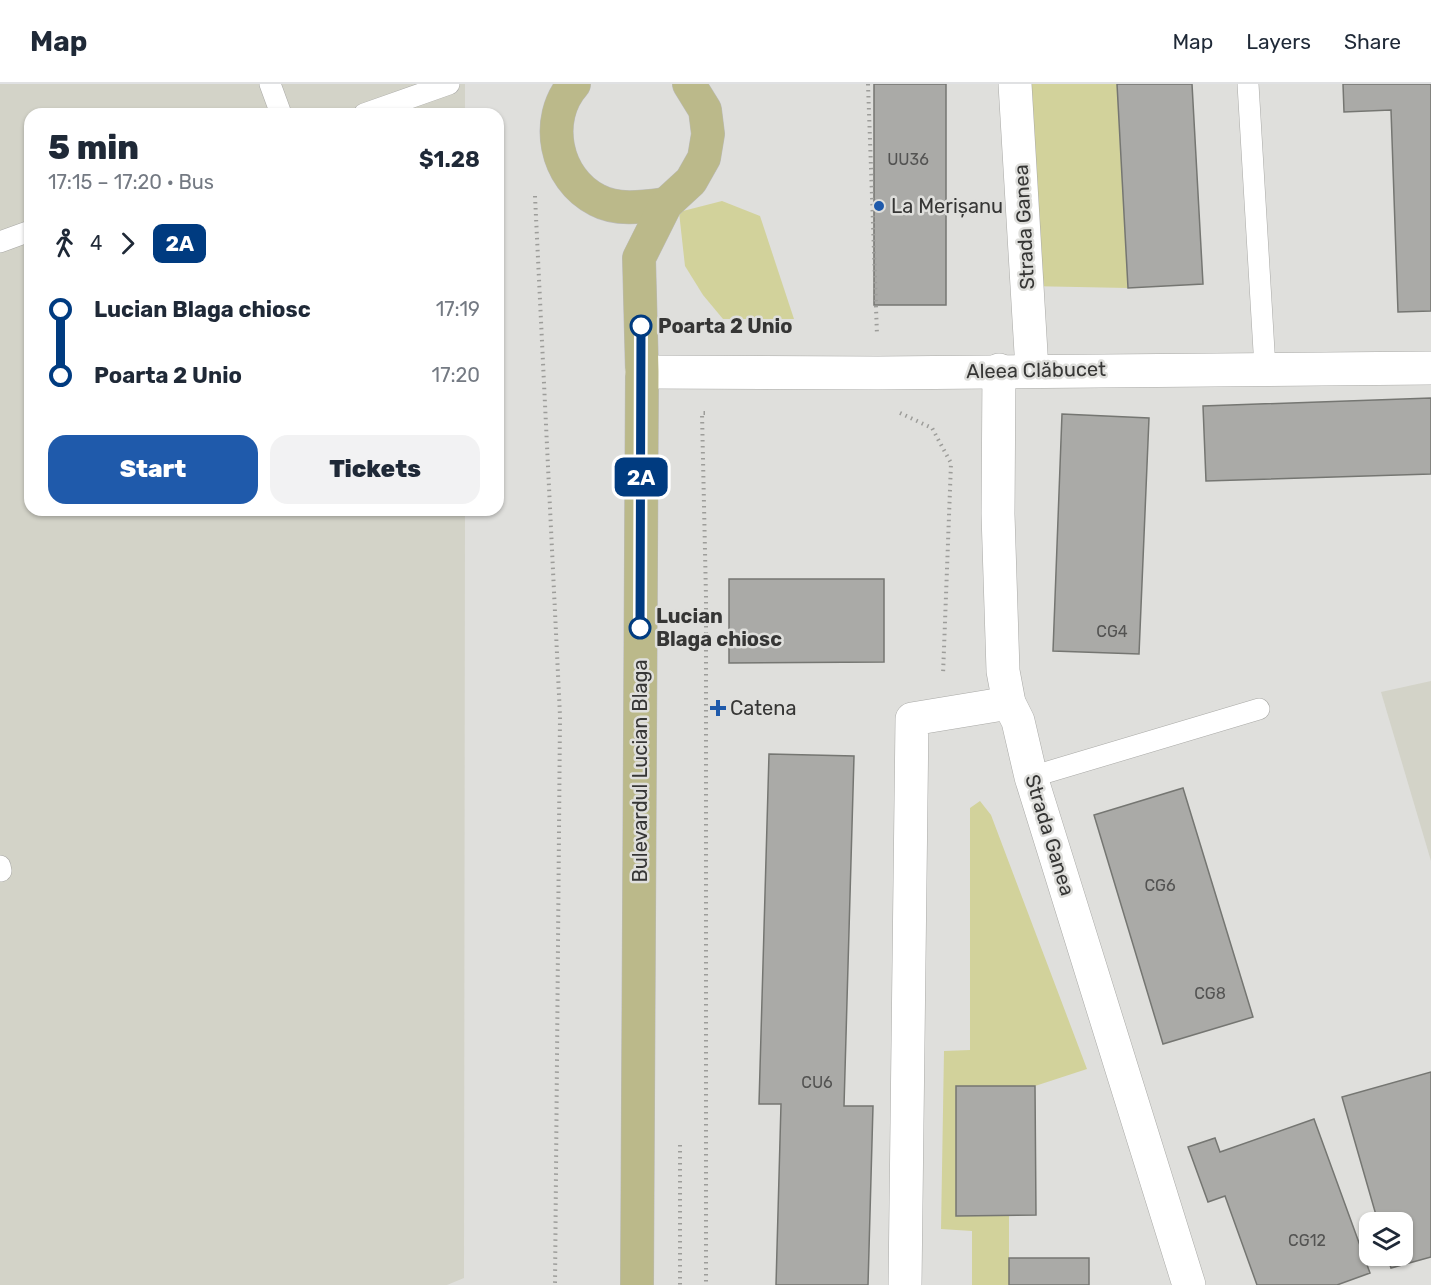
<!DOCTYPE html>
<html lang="en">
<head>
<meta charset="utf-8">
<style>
  body { margin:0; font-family:Rubik,sans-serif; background:#f2f2f3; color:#1f2937; height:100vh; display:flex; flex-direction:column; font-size:22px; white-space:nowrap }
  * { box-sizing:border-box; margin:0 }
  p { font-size:20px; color:#747a83 }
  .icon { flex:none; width:33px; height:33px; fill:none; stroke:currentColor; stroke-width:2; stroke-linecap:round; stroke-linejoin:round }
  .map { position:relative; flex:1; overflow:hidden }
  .details { position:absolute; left:24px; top:24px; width:480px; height:408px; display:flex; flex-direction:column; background:#fff; border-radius:18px; box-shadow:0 2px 4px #0004 }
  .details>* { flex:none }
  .badge { padding:0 12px; border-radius:9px; font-size:21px; line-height:39px }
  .tools { position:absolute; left:1359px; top:1128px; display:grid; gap:12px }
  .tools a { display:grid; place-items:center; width:54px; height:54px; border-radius:12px; background:#fff; box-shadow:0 2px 4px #0004; font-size:30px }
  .map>.badge { position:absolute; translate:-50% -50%; box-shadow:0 0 0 3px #fff }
  .legs { display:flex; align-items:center; gap:9px; height:66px; padding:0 24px; font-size:20px }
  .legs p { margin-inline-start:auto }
  .headline { display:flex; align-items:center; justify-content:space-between; height:102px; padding:0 24px }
  h1 { font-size:33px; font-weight:800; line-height:45px }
  .action { display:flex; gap:12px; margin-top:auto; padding:12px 24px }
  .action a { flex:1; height:69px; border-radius:18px; background:#1f5aab; color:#fff; font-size:24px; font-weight:800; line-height:69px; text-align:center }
  .action a+a { background:#f2f2f3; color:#1f2937 }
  ul { padding:0 24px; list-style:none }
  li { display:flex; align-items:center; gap:21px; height:66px; font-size:22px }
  li i { display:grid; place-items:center; width:9px; height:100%; margin:0 8px; background:currentColor }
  li i::after { content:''; width:15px; height:15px; margin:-8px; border:4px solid; border-radius:50%; background:#fff }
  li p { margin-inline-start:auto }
  li:first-child i { background:linear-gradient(#0000 50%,currentColor 0) }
  li:last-child i { background:linear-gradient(currentColor 50%,#0000 0) }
  header { display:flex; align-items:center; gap:36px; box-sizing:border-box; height:84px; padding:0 30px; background:#fff; border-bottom:2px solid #e0e1e3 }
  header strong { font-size:28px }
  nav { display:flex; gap:33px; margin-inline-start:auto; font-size:21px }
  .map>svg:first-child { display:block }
  .built { fill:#d3d3c8 }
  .green { fill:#d2d29b }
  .building { fill:#aaaaa7; stroke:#757672; stroke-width:1.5 }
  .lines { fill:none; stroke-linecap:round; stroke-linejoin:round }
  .lane-casing { stroke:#a9a9a6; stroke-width:22 }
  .street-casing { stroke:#a9a9a6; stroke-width:34 }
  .primary-casing { stroke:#bbbbba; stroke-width:34 }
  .path { stroke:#9d9d9a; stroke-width:4; stroke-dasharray:1.5 4.5; stroke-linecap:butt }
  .lane { stroke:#fff; stroke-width:21 }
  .street { stroke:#fff; stroke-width:33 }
  .primary { stroke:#bbb98a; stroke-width:33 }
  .line-1-casing { stroke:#fff; stroke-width:14 }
  .line-1 { stroke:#003b80; stroke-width:9 }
  .poi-dot { fill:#1f5aab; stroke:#dfdfdc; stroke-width:2 }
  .stop-1-dot { fill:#fff; stroke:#003b80; stroke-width:3 }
  .labels { text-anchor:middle; stroke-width:5; stroke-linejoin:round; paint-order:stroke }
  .number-label { font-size:16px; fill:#535352 }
  .poi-label { font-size:20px; fill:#363635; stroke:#dfdfdc; text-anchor:start }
  .street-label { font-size:20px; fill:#363635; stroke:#dfdfdc }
  .stop-label { font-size:20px; font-weight:bold; fill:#363635; stroke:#dfdfdc; text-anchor:start }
</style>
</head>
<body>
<header>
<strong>Map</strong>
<nav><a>Map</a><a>Layers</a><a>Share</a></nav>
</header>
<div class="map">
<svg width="1431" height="1201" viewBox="0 0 1431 1201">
  <rect width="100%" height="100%" fill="#dfdfdc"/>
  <!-- built -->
  <g class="built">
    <polygon points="0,0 465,0 465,30 30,30 30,426 465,426 464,1194 447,1201 0,1201"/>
    <polygon points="1431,597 1431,777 1381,608"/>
  </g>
  <!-- green -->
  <g class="green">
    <polygon points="1015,0 1117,0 1128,204 1027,202"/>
    <polygon points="722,117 760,132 794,235 723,235 703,211 685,182 679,128"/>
    <polygon points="980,717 991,731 1087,985 1035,1002 956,1002 956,1132 1009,1132 1009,1201 972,1201 972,1147 941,1145 944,967 970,966 970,724"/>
  </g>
  <!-- building -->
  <g class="building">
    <rect x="874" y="0" width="72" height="221"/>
    <polygon points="1117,0 1192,0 1203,200 1128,204"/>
    <polygon points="1343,0 1431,0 1431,227 1398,228 1391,26 1344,28"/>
    <polygon points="1431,314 1431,390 1206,397 1203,322"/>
    <polygon points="1062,330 1149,334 1139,570 1053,567"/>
    <polygon points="729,495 884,495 884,578 729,579"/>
    <polygon points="769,670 854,672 844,1022 873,1022 868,1201 776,1201 781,1020 759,1020"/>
    <polygon points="1183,704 1253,933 1163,960 1094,731"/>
    <polygon points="1431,988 1431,1173 1391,1184 1387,1172 1402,1172 1402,1138 1378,1138 1342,1013"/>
    <polygon points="956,1002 1035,1002 1036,1131 956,1132"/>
    <polygon points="1314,1035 1370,1189 1337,1201 1257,1201 1225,1112 1208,1118 1188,1063 1215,1054 1220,1068"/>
    <rect x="1009" y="1174" width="80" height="27"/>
  </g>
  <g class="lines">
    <!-- lane casing -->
    <g class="lane-casing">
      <g id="lane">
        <polyline points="270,0 281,30"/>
        <polyline points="1248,0 1265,284"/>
        <polyline points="364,30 449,0"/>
        <polyline points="0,158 30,147"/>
        <polyline points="1031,693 1259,625"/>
        <polyline points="0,782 1,787"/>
      </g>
    </g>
    <!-- street casing -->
    <g class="street-casing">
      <g id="street">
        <polyline points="1015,0 1032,286"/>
        <polyline points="999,286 998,430 1003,587 1009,619 1018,637 1031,693 1189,1201"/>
        <polyline points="642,288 878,289 1431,284"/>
        <polyline points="905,1201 912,635 1009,619"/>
      </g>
    </g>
    <!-- primary casing -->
    <g class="primary-casing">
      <g id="primary">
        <path d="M574,0C543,35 555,95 597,116C617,127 643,123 666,120"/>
        <polyline points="637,1201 642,288 639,174 666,120 691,97 704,74 708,50 705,26 689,0"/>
      </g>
    </g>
    <!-- path -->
    <g class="path">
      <polyline points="868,0 877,251"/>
      <polyline points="535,112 560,632 555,1201"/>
      <polyline points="705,329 702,329 706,513 706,1201"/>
      <polyline points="900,329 932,344 951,379 943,591"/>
      <polyline points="680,1061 680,1201"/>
    </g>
    <!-- lane -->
    <use href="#lane" class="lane"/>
    <!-- street -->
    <use href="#street" class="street"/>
    <!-- primary -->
    <use href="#primary" class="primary"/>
  </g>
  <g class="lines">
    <!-- line-1 casing -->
    <g class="line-1-casing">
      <polyline id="line-1" points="640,544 641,242"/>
    </g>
    <!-- line-1 -->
    <use href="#line-1" class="line-1"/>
  </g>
  <!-- markers -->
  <g class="poi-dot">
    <circle cx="879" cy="122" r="6"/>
    <path d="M715 615h6v6h6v6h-6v6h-6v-6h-6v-6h6z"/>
  </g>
  <g class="stop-1-dot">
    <circle cx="641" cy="242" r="10"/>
    <circle cx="640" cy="544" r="10"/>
  </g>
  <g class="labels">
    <!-- number labels -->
    <g class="number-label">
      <text x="908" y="81">UU36</text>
      <text x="1112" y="553">CG4</text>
      <text x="1160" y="807">CG6</text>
      <text x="1210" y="915">CG8</text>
      <text x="817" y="1004">CU6</text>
      <text x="1307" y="1162">CG12</text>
    </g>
    <!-- poi labels -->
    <g class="poi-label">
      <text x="891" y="129">La Merișanu</text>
      <text x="730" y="631">Catena</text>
    </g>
    <!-- street labels -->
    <g class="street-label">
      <text transform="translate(1024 143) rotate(-93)" y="7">Strada Ganea</text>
      <text transform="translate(1036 286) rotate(-1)" y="7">Aleea Clăbucet</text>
      <text transform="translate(640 687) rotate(-90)" y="7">Bulevardul Lucian Blaga</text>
      <text transform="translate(1050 751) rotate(73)" y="7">Strada Ganea</text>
    </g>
    <!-- stop labels -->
    <g class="stop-label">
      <text x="658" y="249">Poarta 2 Unio</text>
      <text x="656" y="539">Lucian<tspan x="656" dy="23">Blaga chiosc</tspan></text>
    </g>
  </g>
</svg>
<div class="tools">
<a><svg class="icon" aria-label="layers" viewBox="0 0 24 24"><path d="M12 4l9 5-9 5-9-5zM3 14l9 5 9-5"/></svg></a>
</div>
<b class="badge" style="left:641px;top:393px;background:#003b80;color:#fff">2A</b>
<section class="details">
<div class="headline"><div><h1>5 min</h1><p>17:15 – 17:20 · Bus</p></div><b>$1.28</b></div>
<div class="legs"><svg class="icon" aria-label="walk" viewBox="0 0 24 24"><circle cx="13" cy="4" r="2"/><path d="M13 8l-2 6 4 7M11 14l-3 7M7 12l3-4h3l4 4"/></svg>4<svg class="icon" aria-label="forward" viewBox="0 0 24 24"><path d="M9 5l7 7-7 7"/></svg><b class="badge" style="background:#003b80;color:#fff">2A</b></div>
<ul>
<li><i style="color:#003b80"></i><b>Lucian Blaga chiosc</b><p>17:19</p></li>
<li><i style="color:#003b80"></i><b>Poarta 2 Unio</b><p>17:20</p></li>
</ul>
<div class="action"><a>Start</a><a>Tickets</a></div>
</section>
</div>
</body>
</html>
